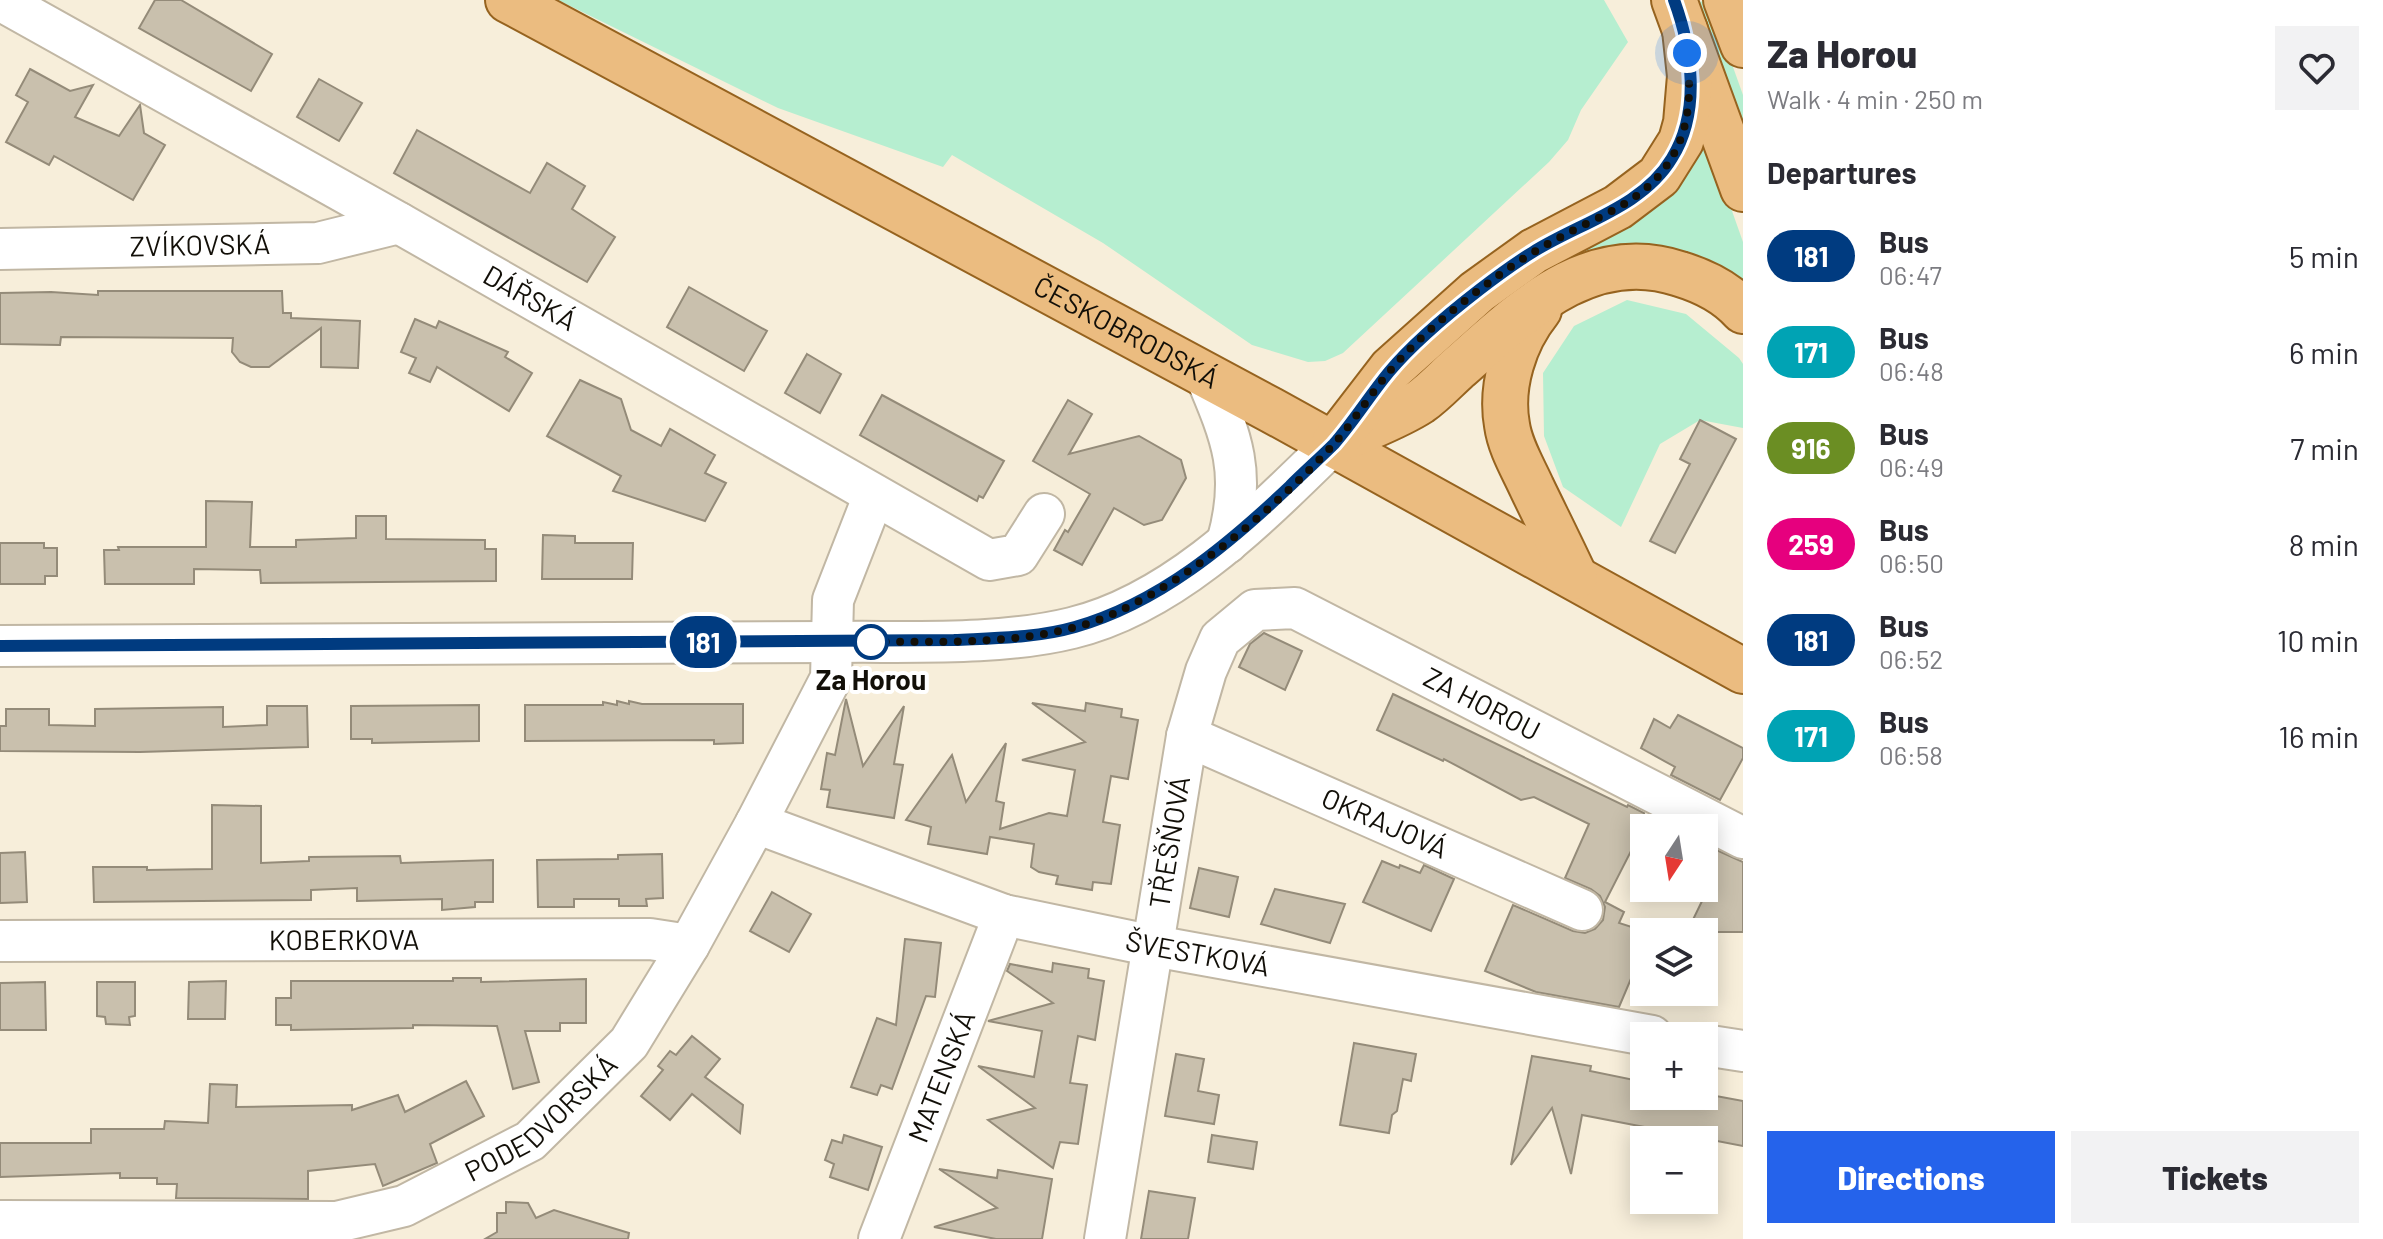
<!DOCTYPE html>
<html lang="en">
<head>
<meta charset="utf-8">
<style>
  body { margin:0; font-family:Barlow,sans-serif; background:#f2f2f3; color:#2b2b33; height:100vh; display:flex; flex-direction:column; font-size:30px; white-space:nowrap }
  * { box-sizing:border-box; margin:0 }
  p { font-size:26px; color:#7c7c81 }
  .icon { flex:none; width:44px; height:44px; fill:none; stroke:currentColor; stroke-width:2; stroke-linecap:round; stroke-linejoin:round }
  .map { position:relative; flex:1; overflow:hidden }
  .panel { display:flex; flex-direction:column; background:#fff; width:640px }
  .panel>* { flex:none }
  .badge { padding:0 16px; border-radius:26px; font-size:28px; line-height:52px }
  .needle { width:52px; rotate:192deg }
  .buttons { position:absolute; left:1630px; top:814px; display:grid; gap:16px }
  .buttons a { display:grid; place-items:center; width:88px; height:88px; border-radius:0px; background:#fff; box-shadow:0 4px 20px #0003; font-size:40px }
  .you { position:absolute; width:40px; height:40px; margin:-20px; border:6px solid #fff; border-radius:50%; background:#1a73e8; box-shadow:0 0 0 12px #1a73e833 }
  .map>.badge { position:absolute; translate:-50% -50%; box-shadow:0 0 0 4px #fff }
  h2 { padding:0 24px; font-size:30px; line-height:72px }
  .round { display:grid; place-items:center; flex:none; width:84px; height:84px; border-radius:0px; background:#f2f2f3 }
  .headline { display:flex; align-items:center; justify-content:space-between; height:136px; padding:0 24px }
  h1 { font-size:38px; font-weight:800; line-height:60px }
  .action { display:flex; gap:16px; margin-top:auto; padding:16px 24px }
  .action a { flex:1; height:92px; border-radius:0px; background:#2563eb; color:#fff; font-size:32px; font-weight:800; line-height:92px; text-align:center }
  .action a+a { background:#f2f2f3; color:#2b2b33 }
  ul { padding:0; list-style:none }
  li { display:flex; align-items:center; gap:24px; height:96px; padding:0 24px }
  li div { flex:1 }
  li b { display:block; font-size:30px }
  li em { font-style:normal }
  li .badge { min-width:88px; font-weight:700; text-align:center }
  main { display:flex; flex:1; min-height:0 }
  .map>svg:first-child { display:block }
  .green { fill:#b6eed0 }
  .building { fill:#c9c0ad; stroke:#948b79; stroke-width:2 }
  .lines { fill:none; stroke-linecap:round; stroke-linejoin:round }
  .minor-casing { stroke:#c1b7a4; stroke-width:44 }
  .major-casing { stroke:#96631f; stroke-width:48 }
  .minor { stroke:#fff; stroke-width:40 }
  .major { stroke:#ebbc80; stroke-width:44 }
  .line-casing { stroke:#fff; stroke-width:18 }
  .line { stroke:#003b80; stroke-width:12 }
  .walk { stroke:#120f08; stroke-width:8; stroke-dasharray:0 14.4 }
  .stop-dot { fill:#fff; stroke:#003b80; stroke-width:4 }
  .labels { text-anchor:middle; stroke-width:8; stroke-linejoin:round; paint-order:stroke }
  .street-label { font-size:28px; fill:#120f08; stroke:#fff }
  .stop-label { font-size:28px; font-weight:bold; fill:#120f08; stroke:#fff }
</style>
</head>
<body>
<main>
<div class="map">
<svg width="1743" height="1239" viewBox="0 0 1743 1239">
  <rect width="100%" height="100%" fill="#f7eeda"/>
  <!-- green -->
  <g class="green">
    <polygon points="558,0 1604,0 1628,42 1581,110 1568,140 1549,162 1343,353 1325,361 1308,362 1252,345 1103,243 952,155 943,167 778,108"/>
    <polygon points="1709,0 1743,95 1743,137 1694,3"/>
    <polygon points="1701,142 1709,146 1743,242 1743,290 1673,254 1418,387 1410,377 1460,330"/>
    <polygon points="1627,300 1686,314 1739,358 1743,364 1743,428 1700,420 1660,444 1621,527 1563,487 1544,436 1543,373 1574,326"/>
  </g>
  <!-- building -->
  <g class="building">
    <polygon points="155,0 181,0 272,54 251,91 139,28"/>
    <polygon points="30,69 70,91 93,85 75,117 119,136 140,105 144,133 165,145 133,200 54,156 49,165 6,142 28,102 16,95"/>
    <polygon points="319,79 362,103 339,141 297,117"/>
    <polygon points="417,130 530,193 547,163 585,186 572,209 615,237 587,282 394,173"/>
    <polygon points="689,287 767,331 744,371 667,327"/>
    <polygon points="98,291 282,291 283,313 291,313 291,318 360,321 358,368 321,367 321,328 269,367 251,367 240,362 232,352 233,338 61,337 60,345 0,344 0,293 51,292 98,295"/>
    <polygon points="415,319 436,328 439,321 508,352 505,357 532,373 509,411 437,367 430,382 409,373 416,358 401,352"/>
    <polygon points="807,354 841,374 820,413 785,393"/>
    <polygon points="580,380 621,399 631,430 661,446 670,429 715,455 705,473 726,483 705,521 613,491 621,476 547,436"/>
    <polygon points="882,395 1004,461 983,498 979,496 977,501 860,435"/>
    <polygon points="1068,400 1092,414 1069,454 1139,436 1181,460 1186,478 1162,520 1144,525 1114,508 1082,565 1054,550 1065,530 1068,532 1090,494 1033,461"/>
    <polygon points="1700,420 1736,439 1675,553 1650,541 1690,464 1680,459"/>
    <polygon points="206,501 252,502 250,547 296,547 296,540 356,538 356,516 386,516 386,539 485,540 485,549 496,549 496,581 261,583 260,570 194,569 194,584 105,584 104,550 119,550 118,547 206,547"/>
    <polygon points="543,535 575,536 575,543 633,543 632,579 542,579"/>
    <polygon points="0,543 44,543 44,548 57,548 57,576 45,576 45,584 0,584"/>
    <polygon points="1264,633 1302,651 1285,690 1239,667 1250,644"/>
    <polygon points="1393,694 1627,807 1628,805 1644,813 1644,824 1649,815 1673,828 1644,828 1644,857 1631,851 1605,902 1624,912 1619,923 1644,931 1644,948 1619,1007 1536,992 1485,971 1513,905 1573,931 1585,933 1595,929 1603,920 1605,907 1600,896 1591,889 1565,878 1589,824 1534,797 1521,800 1444,759 1443,761 1377,730"/>
    <polygon points="846,699 863,766 904,706 894,764 903,765 894,818 827,807 830,790 821,789 827,753 835,755"/>
    <polygon points="617,701 629,704 629,701 642,704 743,704 743,743 714,744 714,740 525,741 525,705 603,705 603,702 617,705"/>
    <polygon points="1032,703 1085,711 1086,703 1122,709 1121,717 1138,720 1128,779 1111,776 1103,822 1120,825 1111,884 1093,882 1092,890 1056,884 1058,876 1039,872 1031,867 1034,844 990,837 987,854 928,844 931,827 906,820 952,755 966,802 1006,743 996,801 1004,803 1000,829 1049,813 1067,816 1075,770 1022,760 1085,742"/>
    <polygon points="479,705 479,741 372,743 372,739 351,739 351,706"/>
    <polygon points="267,706 307,706 308,747 140,752 0,751 0,726 6,726 6,709 49,709 49,725 95,726 95,709 223,707 223,727 267,725"/>
    <polygon points="1678,715 1743,748 1743,758 1720,800 1671,775 1675,767 1641,748 1654,719 1670,728"/>
    <polygon points="212,805 261,806 261,863 309,861 309,857 400,856 401,863 493,860 493,902 475,902 475,907 442,910 442,899 357,901 357,888 311,890 311,900 94,902 93,867 147,867 147,870 212,869"/>
    <polygon points="1712,848 1743,862 1743,932 1687,932 1704,897 1704,864"/>
    <polygon points="25,852 27,902 0,903 0,853"/>
    <polygon points="662,854 663,898 646,899 647,906 619,906 619,899 574,899 574,907 538,907 537,860 618,859 618,855"/>
    <polygon points="1382,861 1399,868 1400,865 1420,873 1424,865 1454,879 1431,931 1363,902"/>
    <polygon points="1199,868 1238,877 1229,917 1190,908"/>
    <polygon points="1275,889 1345,904 1330,943 1261,924"/>
    <polygon points="772,892 811,914 789,952 750,931"/>
    <polygon points="905,939 941,943 935,997 926,996 892,1089 881,1085 877,1095 851,1087 877,1018 896,1025"/>
    <polygon points="1053,963 1089,969 1088,978 1104,981 1095,1040 1078,1036 1070,1083 1087,1085 1078,1144 1060,1142 1053,1168 988,1120 1035,1108 978,1066 1034,1077 1042,1031 988,1021 1053,1003 1007,971 1010,964 1052,972"/>
    <polygon points="453,978 481,978 481,982 586,979 586,1023 560,1023 560,1031 525,1031 539,1082 513,1089 497,1026 413,1025 413,1028 291,1030 291,1025 276,1025 276,998 291,998 291,981 453,981"/>
    <polygon points="226,981 225,1019 188,1019 189,982"/>
    <polygon points="45,982 46,1030 0,1030 0,983"/>
    <polygon points="97,982 135,982 135,1016 129,1017 130,1025 106,1024 105,1017 97,1016"/>
    <polygon points="692,1036 720,1059 705,1077 743,1105 740,1133 692,1094 670,1120 641,1096 663,1070 658,1066 670,1051 676,1055"/>
    <polygon points="1354,1043 1416,1054 1411,1081 1403,1079 1397,1111 1392,1115 1389,1133 1340,1125"/>
    <polygon points="1176,1054 1204,1059 1198,1091 1219,1095 1214,1124 1165,1116"/>
    <polygon points="1532,1056 1591,1066 1590,1071 1644,1082 1644,1096 1716,1096 1743,1101 1743,1146 1582,1115 1571,1174 1552,1108 1511,1165"/>
    <polygon points="466,1081 484,1116 430,1144 437,1163 383,1186 375,1164 308,1171 308,1199 176,1198 177,1184 157,1184 157,1178 120,1178 120,1173 0,1177 0,1143 91,1143 91,1129 164,1129 165,1121 208,1123 210,1084 237,1085 236,1107 352,1105 352,1110 398,1095 405,1112"/>
    <polygon points="844,1135 882,1147 868,1190 830,1177 834,1164 825,1160 832,1140 842,1143"/>
    <polygon points="1212,1135 1257,1142 1253,1169 1208,1162"/>
    <polygon points="939,1169 997,1178 998,1170 1052,1179 1042,1239 996,1239 934,1227 997,1208"/>
    <polygon points="1149,1191 1195,1198 1188,1239 1141,1239"/>
    <polygon points="506,1202 528,1203 536,1218 554,1210 629,1233 628,1239 485,1239 497,1232 497,1213 506,1213"/>
  </g>
  <g class="lines">
    <!-- minor casing -->
    <g class="minor-casing">
      <g id="minor">
        <path id="s1" d="M0,0L399,223L989,560L1018,555L1044,514"/>
        <path id="s2" d="M0,249L318,243L399,223"/>
        <path d="M1205,374C1232,438 1247,473 1227,543"/>
        <path d="M0,646L834,642C909,641 999,646 1072,628C1175,603 1260,515 1334,443"/>
        <path id="s3" d="M1187,736L1582,910"/>
        <path id="s4" d="M756,823L1004,915L1154,946L1652,1036"/>
        <path id="s5" d="M0,941L650,939L689,945"/>
        <polyline points="1704,1045 1743,1051"/>
        <path id="s6" d="M0,1221L337,1222L404,1206L530,1141L629,1043L689,945L756,823L831,678L833,600L874,495"/>
        <path id="s7" d="M879,1239L1004,915"/>
        <path id="s8" d="M1105,1239L1187,736L1206,671L1220,639L1255,610L1295,608L1743,838"/>
      </g>
    </g>
    <!-- major casing -->
    <g class="major-casing">
      <g id="major">
        <path id="s9" d="M508,0L1271,410L1743,671"/>
        <polyline points="1674,0 1743,189"/>
        <polyline points="1726,0 1743,45"/>
        <path d="M1539,310C1514,341 1500,386 1507,425C1510,447 1523,468 1532,488C1546,517 1561,547 1575,577"/>
        <path d="M1343,439C1368,427 1397,417 1420,402C1433,393 1445,380 1457,369C1520,314 1589,243 1680,274C1703,281 1727,293 1743,311"/>
        <polyline points="1334,443 1391,369 1477,292 1534,251 1618,207 1659,176 1681,141 1686,123 1690,76 1685,30"/>
      </g>
    </g>
    <!-- minor -->
    <use href="#minor" class="minor"/>
    <!-- major -->
    <use href="#major" class="major"/>
  </g>
  <g class="lines">
    <!-- line casing -->
    <g class="line-casing">
      <path id="line" d="M0,646L954,640C994,638 1037,638 1075,627C1159,603 1228,545 1290,486C1304,472 1320,458 1334,444C1354,421 1370,395 1389,372C1414,342 1448,314 1479,290C1496,277 1515,263 1533,252C1579,223 1643,207 1672,158C1701,111 1692,49 1674,0"/>
    </g>
    <!-- line -->
    <use href="#line" class="line"/>
    <!-- walk -->
    <path class="walk" d="M871,642H864C943,641 1042,647 1115,613C1194,577 1275,508 1334,444C1354,421 1370,395 1389,372C1419,336 1460,303 1498,276C1521,259 1545,245 1570,232C1601,216 1639,201 1661,173C1690,138 1692,96 1687,53"/>
  </g>
  <!-- markers -->
  <circle class="stop-dot" cx="871" cy="642" r="16"/>
  <g class="labels">
    <!-- street labels -->
    <g class="street-label">
      <text dy="10" stroke="none"><textPath href="#s2" startOffset="200">ZVÍKOVSKÁ</textPath></text>
      <text dy="10" stroke="none"><textPath href="#s1" startOffset="608">DÁŘSKÁ</textPath></text>
      <text dy="10" stroke="none"><textPath href="#s9" startOffset="702">ČESKOBRODSKÁ</textPath></text>
      <text dy="10" stroke="none"><textPath href="#s8" startOffset="908">ZA HOROU</textPath></text>
      <text dy="10" stroke="none"><textPath href="#s3" startOffset="216">OKRAJOVÁ</textPath></text>
      <text dy="10" stroke="none"><textPath href="#s8" startOffset="402">TŘEŠŇOVÁ</textPath></text>
      <text dy="10" stroke="none"><textPath href="#s5" startOffset="344">KOBERKOVA</textPath></text>
      <text dy="10" stroke="none"><textPath href="#s4" startOffset="462">ŠVESTKOVÁ</textPath></text>
      <text dy="10" stroke="none"><textPath href="#s7" startOffset="174">MATENSKÁ</textPath></text>
      <text dy="10" stroke="none"><textPath href="#s6" startOffset="570">PODEDVORSKÁ</textPath></text>
    </g>
    <!-- stop labels -->
    <g class="stop-label">
      <text x="871" y="690">Za Horou</text>
    </g>
  </g>
</svg>
<div class="buttons">
<a><svg class="needle" viewBox="-14 -14 28 28"><path d="M0-13l5 13h-10z" fill="#e53935"/><path d="M0 13l5-13h-10z" fill="#7c7c81"/></svg></a>
<a><svg class="icon" aria-label="layers" viewBox="0 0 24 24"><path d="M12 4l9 5-9 5-9-5zM3 14l9 5 9-5"/></svg></a>
<a>+</a>
<a>−</a>
</div>
<div class="you" style="left:1687px;top:53px"></div>
<b class="badge" style="left:703px;top:642px;background:#003b80;color:#fff">181</b>
</div>
<section class="panel">
<div class="headline"><div><h1>Za Horou</h1><p>Walk · 4 min · 250 m</p></div><a class="round"><svg class="icon" aria-label="heart" viewBox="0 0 24 24"><path d="M12 20l-8-8c-3-5 5-10 8-4 3-6 11-1 8 4z"/></svg></a></div>
<h2>Departures</h2>
<ul>
<li><span class="badge" style="background:#003b80;color:#fff">181</span><div><b>Bus</b><p>06:47</p></div><em>5 min</em></li>
<li><span class="badge" style="background:#00a3b4;color:#fff">171</span><div><b>Bus</b><p>06:48</p></div><em>6 min</em></li>
<li><span class="badge" style="background:#6b8e23;color:#fff">916</span><div><b>Bus</b><p>06:49</p></div><em>7 min</em></li>
<li><span class="badge" style="background:#e6007e;color:#fff">259</span><div><b>Bus</b><p>06:50</p></div><em>8 min</em></li>
<li><span class="badge" style="background:#003b80;color:#fff">181</span><div><b>Bus</b><p>06:52</p></div><em>10 min</em></li>
<li><span class="badge" style="background:#00a3b4;color:#fff">171</span><div><b>Bus</b><p>06:58</p></div><em>16 min</em></li>
</ul>
<div class="action"><a>Directions</a><a>Tickets</a></div>
</section>
</main>
</body>
</html>
